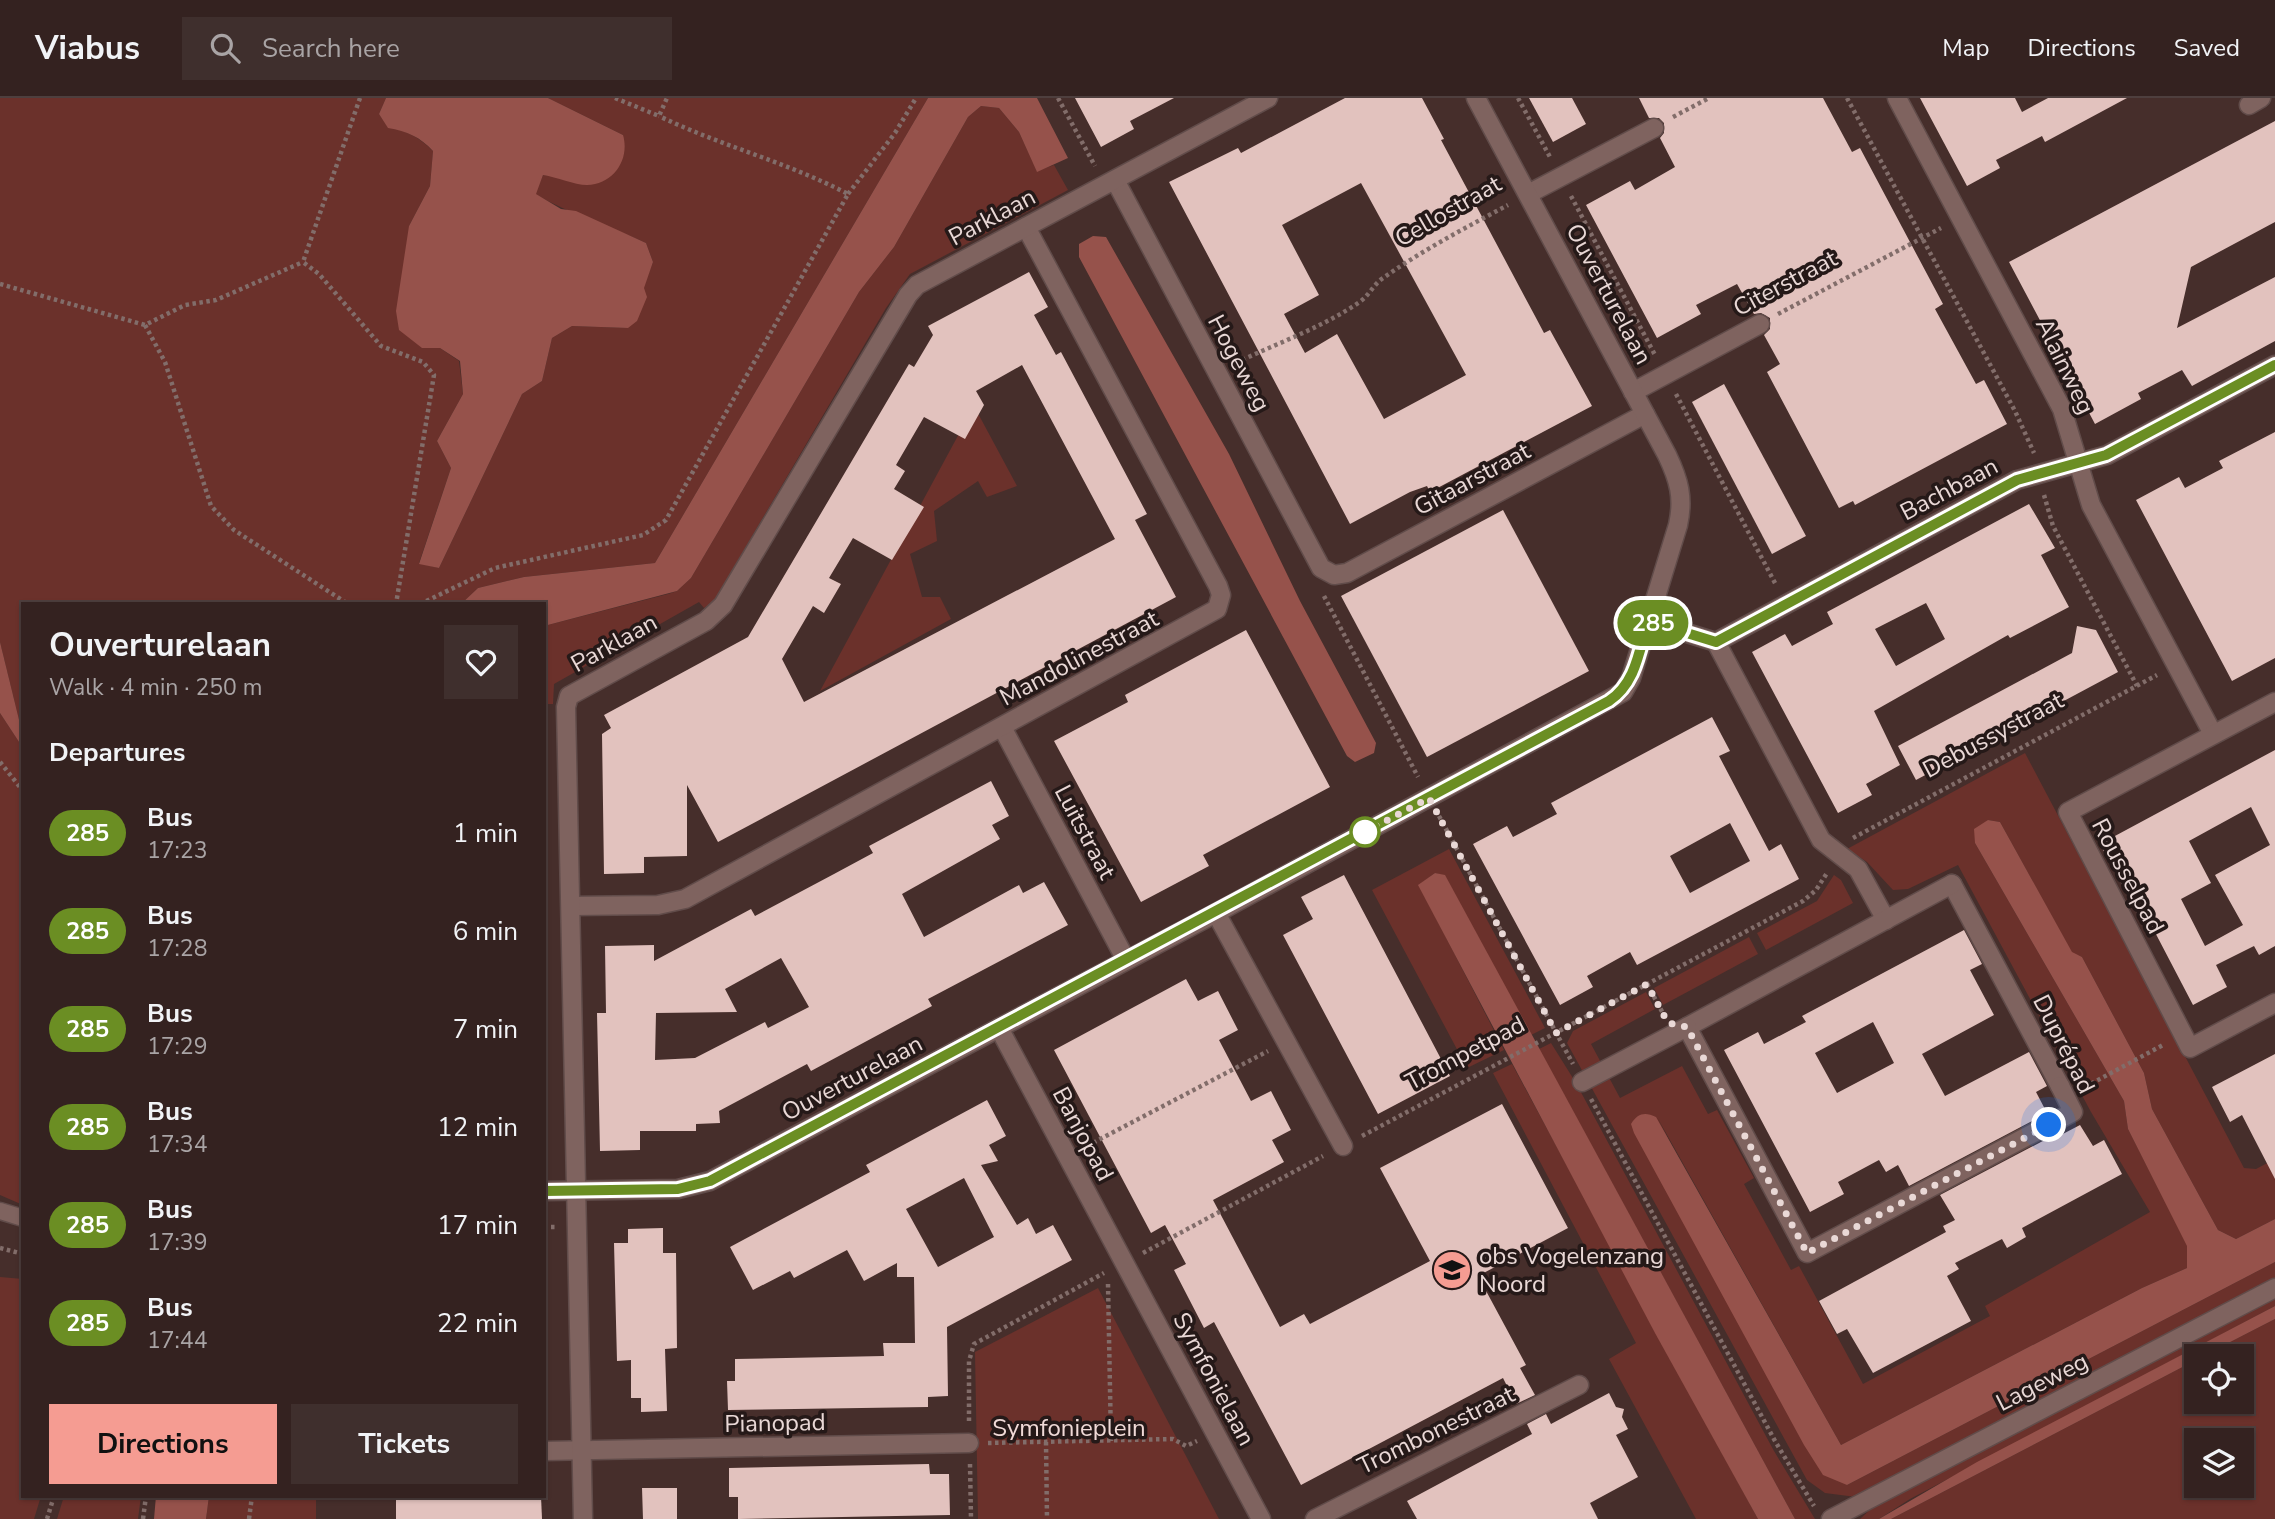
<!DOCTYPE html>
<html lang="en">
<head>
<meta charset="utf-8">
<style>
  body { margin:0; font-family:"Nunito Sans",sans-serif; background:#3f2f2d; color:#f1f3f6; height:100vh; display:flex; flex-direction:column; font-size:26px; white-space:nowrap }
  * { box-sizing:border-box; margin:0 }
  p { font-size:23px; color:#a9a4a5 }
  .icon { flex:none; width:38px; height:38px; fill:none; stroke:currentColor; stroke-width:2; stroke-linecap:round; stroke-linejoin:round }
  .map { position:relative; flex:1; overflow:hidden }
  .details { position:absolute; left:21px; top:504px; width:525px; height:896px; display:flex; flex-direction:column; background:#342220; border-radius:0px; box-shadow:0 2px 5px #0004,0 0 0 2px #4e3f3e }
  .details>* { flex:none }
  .badge { padding:0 14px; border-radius:23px; font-size:24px; line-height:46px }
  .fabs { position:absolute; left:2184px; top:1246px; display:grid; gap:14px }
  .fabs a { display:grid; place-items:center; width:70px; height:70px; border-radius:0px; background:#342220; box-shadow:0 2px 5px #0004,0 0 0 2px #4e3f3e; font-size:35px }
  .you { position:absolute; width:35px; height:35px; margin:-18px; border:5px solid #fff; border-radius:50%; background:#1a73e8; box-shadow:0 0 0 10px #1a73e833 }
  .map>.badge { position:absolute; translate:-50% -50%; box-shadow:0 0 0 4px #fff }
  h2 { padding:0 28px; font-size:26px; line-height:63px }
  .round { display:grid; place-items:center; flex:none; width:74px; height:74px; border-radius:0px; background:#3f2f2d }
  .summary { display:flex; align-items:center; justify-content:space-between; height:119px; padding:0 28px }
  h1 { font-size:33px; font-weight:700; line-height:52px }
  .button { display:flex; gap:14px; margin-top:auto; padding:14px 28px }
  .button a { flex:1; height:80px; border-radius:0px; background:#f59c92; color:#111; font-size:28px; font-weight:700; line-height:80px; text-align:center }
  .button a+a { background:#3f2f2d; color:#f1f3f6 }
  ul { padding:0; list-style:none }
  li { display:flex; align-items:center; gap:21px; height:98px; padding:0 28px }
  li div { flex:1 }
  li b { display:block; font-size:26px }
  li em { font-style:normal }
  li .badge { min-width:77px; font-weight:700; text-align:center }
  header { display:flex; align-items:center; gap:42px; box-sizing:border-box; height:98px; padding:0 35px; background:#342220; border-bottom:2px solid #4e3f3e }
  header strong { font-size:33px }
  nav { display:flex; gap:38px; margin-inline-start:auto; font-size:24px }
  .search { width:490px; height:63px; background:#3f2f2d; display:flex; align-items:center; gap:18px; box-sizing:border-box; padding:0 24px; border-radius:0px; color:#a9a4a5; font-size:26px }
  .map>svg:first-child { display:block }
  .green { fill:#6b312b; fill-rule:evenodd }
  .water { fill:#96524b }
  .building { fill:#e2c2be; fill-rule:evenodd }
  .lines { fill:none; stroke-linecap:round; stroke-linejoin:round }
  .service-casing { stroke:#614c4a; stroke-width:19 }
  .pedestrian-casing { stroke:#614c4a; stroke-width:21 }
  .minor-casing { stroke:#614c4a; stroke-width:21 }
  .tertiary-casing { stroke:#614c4a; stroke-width:21 }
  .path { stroke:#826d6a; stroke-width:4.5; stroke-dasharray:3.5 3.5; stroke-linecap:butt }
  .service { stroke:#7f635f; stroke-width:16 }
  .pedestrian { stroke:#7f635f; stroke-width:18 }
  .minor { stroke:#7f635f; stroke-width:18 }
  .tertiary { stroke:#7f635f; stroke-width:18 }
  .line-casing { stroke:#fff; stroke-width:16 }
  .line { stroke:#6b8e23; stroke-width:10 }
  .walk { stroke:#e9d8d6; stroke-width:7; stroke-dasharray:0 12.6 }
  .stop-dot { fill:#fff; stroke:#6b8e23; stroke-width:3.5 }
  .labels { text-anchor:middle; stroke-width:7; stroke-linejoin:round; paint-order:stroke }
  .street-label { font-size:24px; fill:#e9d8d6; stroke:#251918 }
  .poi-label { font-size:24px; fill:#e9d8d6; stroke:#251918; text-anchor:start }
  .park-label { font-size:24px; fill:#f0dad7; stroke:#251918 }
</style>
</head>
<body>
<header>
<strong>Viabus</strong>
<div class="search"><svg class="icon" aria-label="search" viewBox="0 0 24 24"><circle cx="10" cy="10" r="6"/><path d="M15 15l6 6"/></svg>Search here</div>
<nav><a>Map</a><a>Directions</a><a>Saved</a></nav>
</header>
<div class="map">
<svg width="2275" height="1421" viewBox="0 0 2275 1421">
  <rect width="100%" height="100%" fill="#462e2b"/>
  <!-- green -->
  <g class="green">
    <path d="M0,0H386L379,16L388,29C407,33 419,39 433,53L430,88L409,128L422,250H440L459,263L463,296L437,343L451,370L419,465L439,470L522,296L542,283L552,240L572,228L628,230L653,164L646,145C609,128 570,116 535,96L543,77L560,79L623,37L548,0H928L655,465L524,479L478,490L461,506H23V638L0,544Z"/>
    <polygon points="981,8 999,10 1019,34 1037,73 1054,67 1068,92 910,176 886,210 714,503 704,510 699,504 554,586 553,606 544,606 544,528 668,496 677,493 691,480 859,194 894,149 968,19"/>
    <polygon points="974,308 1017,388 987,399 978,383 934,413 937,443 910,456 922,499 940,499 951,521 820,593"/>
    <polygon points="0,615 23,650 23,1107 0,1097"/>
    <polygon points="2025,655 2244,1070 2256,1071 2275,1061 2275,1121 2236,1141 2218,1132 2152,1011 2144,975 2082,859 2072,855 2000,724 1988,722 1975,745 2124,1003 2128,1031 2188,1148 2187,1170 2142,1190 1841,1347 1657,1019 1847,1387 2275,1164 2275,1184 1856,1399 1825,1395 1807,1382 1567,945 1573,933 1646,894 1655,911 1591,946 1620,1000 1682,968 1708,1016 1717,1012 1754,1080 1744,1086 1791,1172 1799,1168 1863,1286 1990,1218 1985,1208 2150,1114 2091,1014 1958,767 1908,791 1893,792 1867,764 1847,751"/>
    <polygon points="1449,751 1545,930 1531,937 1445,778 1435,775 1419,787 1504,952 1467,970 1372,792"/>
    <polygon points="1834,777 1841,782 1853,805 1766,852 1757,835 1817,803"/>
    <polygon points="1749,839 1758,856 1663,907 1654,890"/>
    <polygon points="1551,945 1576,985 1774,1353 1815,1421 1795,1421 1539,951"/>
    <polygon points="1512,966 1758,1421 1696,1421 1609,1261 1636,1245 1493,975"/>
    <polygon points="0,1179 23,1181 23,1398 41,1398 34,1421 0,1421"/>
    <polygon points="1098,1190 1219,1421 978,1421 975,1254"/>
    <polygon points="2275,1196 2275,1208 1910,1401 1879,1421 1860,1421 1874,1408"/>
    <path d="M2275,1221V1421H1891L2196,1262V1304H2242V1258H2203ZM2196,1342H2242V1388H2196Z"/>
    <polygon points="64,1398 141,1398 138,1421 57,1421"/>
    <polygon points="209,1398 316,1398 316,1421 206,1421"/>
  </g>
  <!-- water -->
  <g class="water">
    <path d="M386,0H548L623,37C630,61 614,86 587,87C574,87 557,79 543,77L536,96L561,111L576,113L646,145L653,164L644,190L647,199L637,223L628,230L572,228L552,240L542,283L522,296L439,470L419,466L451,370L437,343L463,296L460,263L440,250H422L399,232L396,213L409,128L430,88L433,53C420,39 407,33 388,30L379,16Z"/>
    <polygon points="928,0 1037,0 1068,60 1037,74 1019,34 999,10 981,8 968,19 894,149 859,194 691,480 677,493 544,528 544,506 461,506 478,490 524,479 655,465"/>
    <polygon points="1093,138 1106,139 1229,356 1300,503 1376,645 1374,655 1355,664 1347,658 1079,159 1079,146"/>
    <polygon points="0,544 23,638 23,650 0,615"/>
    <path d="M1988,722L2000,724L2072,854L2082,859L2144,975L2152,1011L2218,1132L2236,1141L2275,1121V1164L1847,1387L1823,1377L1804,1347L1634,1035L1631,1026C1638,1015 1645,1014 1656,1019L1841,1347L2142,1190L2187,1170V1148L2128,1031L2124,1003L1975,745L1974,731Z"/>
    <polygon points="1435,775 1445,777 1795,1421 1758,1421 1655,1235 1418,787"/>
    <polygon points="2275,1208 2275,1221 2203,1258 2196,1258 2196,1262 1891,1421 1879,1421 1977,1364"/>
    <polygon points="156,1398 209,1398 206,1421 154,1421"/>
  </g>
  <!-- building -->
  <g class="building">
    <polygon points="1075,0 1174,0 1130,23 1134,31 1101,49"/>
    <path d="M1345,0H1422L1444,41L1441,42L1535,218L1544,235L1550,232L1592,308L1430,394L1427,388L1410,394L1350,426L1169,84L1238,50L1241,55ZM1361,85L1466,277L1384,321L1337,236L1305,255L1284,216L1319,197L1282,127Z"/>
    <polygon points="1529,0 1572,0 1586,26 1553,44"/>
    <polygon points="1639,0 1823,0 1852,54 1860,50 1902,129 1943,206 1935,211 1976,286 1984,282 2007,326 1855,407 1853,403 1839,410 1767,274 1780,266 1764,237 1770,231 1770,220 1761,215 1754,216 1737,186 1696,207 1701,216 1657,240 1586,107 1630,83 1635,92 1675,69 1660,40 1664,35 1664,25 1659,20 1649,20"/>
    <polygon points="1920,0 2015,0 2022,14 2048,0 2127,0 2045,44 2042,38 1996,62 2000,70 1967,88"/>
    <polygon points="2275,23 2275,124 2191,169 2177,230 2275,179 2275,243 2192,288 2182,272 2138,295 2141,301 2095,326 2009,164"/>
    <path d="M1029,174L1048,209L1034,217L1056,257L1061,254L1147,416L1135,422L1176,499L718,744L687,687V758L644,759V775L604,776L602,636L611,630L604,617L748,539L909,266L914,269L933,237L928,228ZM1022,267L1115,441L804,604L782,561L813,508L824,515L841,486L829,480L853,440L892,462L924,409L894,391L905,373L896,367L924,319L965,341L984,307L976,293Z"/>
    <polygon points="1724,286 1806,438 1772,456 1692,304"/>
    <polygon points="2275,334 2275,560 2232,583 2136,402 2179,379 2185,390 2223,370 2219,363"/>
    <path d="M2029,406L2055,450L2041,457L2069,509L2010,540L2008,537L1874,613L1900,667L1866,686L1872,697L1838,715L1752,554L1785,536L1792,548L1833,526L1827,514ZM1926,505L1945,541L1896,568L1875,531Z"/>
    <polygon points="1503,412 1589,573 1427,659 1341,498"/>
    <polygon points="2077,528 2096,532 2118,574 1916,682 1898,648 2072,555"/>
    <polygon points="1246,532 1330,689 1203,757 1209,768 1141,804 1054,643 1128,604 1125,597"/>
    <path d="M1712,619L1730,653L1719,658L1769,753L1781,746L1799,781L1637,867L1630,854L1587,878L1593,889L1560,907L1473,746L1507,728L1513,739L1557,716L1551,705ZM1730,725L1750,763L1690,795L1670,758Z"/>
    <path d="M2275,652V848L2259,857L2254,848L2216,867L2227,889L2193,907L2147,819L2141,822L2100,746ZM2251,709L2270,747L2215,777L2243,827L2205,848L2181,801L2211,785L2189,743Z"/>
    <path d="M991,683L1009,718L992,727L1000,741L902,796L924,839L1019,787L1023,795L1044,784L1068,827L928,901L932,908L891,930L811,973L807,966L719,1013L720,1025L696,1026V1033H640V1052L600,1053L597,915H606L605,848L654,847V863L751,811L755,818L834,776L873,755L869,748ZM781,860L809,909L768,930L765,924L695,960L655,962L656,915L737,914L725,891Z"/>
    <polygon points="1344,777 1450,978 1378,1016 1283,837 1313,821 1301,799"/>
    <path d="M1964,832L1982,866L1970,872L1994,917L1922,956L1945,998L2029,954L2047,988L2036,994L2047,1015L1909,1088L1898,1067L1886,1074L1879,1062L1838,1084L1844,1096L1810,1114L1724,952L1758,934L1764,946L1806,924L1802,918ZM1873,924L1894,965L1837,995L1815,955Z"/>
    <polygon points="1186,881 1198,903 1218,893 1238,932 1219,942 1251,1003 1271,993 1291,1032 1272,1042 1284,1064 1213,1102 1280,1229 1304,1216 1310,1226 1430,1163 1380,1070 1502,1006 1568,1130 1478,1178 1526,1267 1520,1270 1535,1297 1516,1306 1503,1280 1301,1387 1214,1224 1204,1230 1174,1172 1186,1166 1165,1127 1151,1135 1054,952"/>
    <polygon points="2275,956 2275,1081 2242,1017 2230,1024 2212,989"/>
    <path d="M987,1002L1006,1038L989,1047L998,1063L981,1067L1017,1127L1028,1120L1036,1136L1053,1127L1072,1162L947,1229L948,1298L928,1299V1309L728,1312L727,1283H735V1261L884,1258L883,1245H915L914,1179H897V1165L864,1183L847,1152L794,1180L790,1173L753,1192L730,1149L870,1074L866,1067ZM964,1080L994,1139L938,1169L906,1111Z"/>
    <polygon points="2080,1027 2093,1048 2104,1042 2122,1076 2022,1130 2026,1139 2007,1150 2002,1141 1955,1165 1959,1171 1947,1178 1971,1223 1873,1275 1847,1231 1837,1236 1819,1203 1946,1134 1943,1128 1955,1122 1940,1097 2058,1035 2059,1038"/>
    <polygon points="663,1130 663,1155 676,1155 677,1250 665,1251 667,1313 641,1314 641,1300 631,1300 631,1262 617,1263 614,1145 628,1145 628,1131"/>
    <polygon points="1609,1295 1616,1309 1624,1311 1622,1319 1628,1331 1616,1337 1638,1379 1590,1405 1598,1421 1417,1421 1407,1403 1532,1336 1527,1326 1546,1316 1551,1326"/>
    <polygon points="929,1366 930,1376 949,1376 950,1417 738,1421 738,1399 729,1399 729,1370"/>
    <polygon points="642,1390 677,1390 677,1421 643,1421"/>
    <polygon points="396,1398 541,1398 542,1421 396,1421"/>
  </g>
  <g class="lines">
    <!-- service casing -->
    <g class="service-casing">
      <polyline id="service" points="0,1113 23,1120"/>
    </g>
    <!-- pedestrian casing -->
    <g class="pedestrian-casing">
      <polyline id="pedestrian" points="1952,786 2060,988"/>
    </g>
    <!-- minor casing -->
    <g class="minor-casing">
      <g id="minor">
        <polyline points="1897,0 2062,311 2091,407 2213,636"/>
        <polyline points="2249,7 2261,0"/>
        <polyline points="1115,82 1321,470 1334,477 1347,475 1645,316"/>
        <polyline points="1528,96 1654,30"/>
        <polyline points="1633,294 1760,226"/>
        <polyline points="1648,523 1716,544 2017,382 2107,357 2275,267"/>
        <polyline points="1716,544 1821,742 1858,771 1886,822"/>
        <polyline points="2275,604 2068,714 2190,950 2275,905"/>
        <polyline points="1002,629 1126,862"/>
        <polyline points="1952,786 1687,929 1807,1155 2073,1014 2060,988"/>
        <polyline points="572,808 658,807 685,801 1217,511 1221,497 1218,488 1026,129"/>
        <polyline points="1216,815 1343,1048"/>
        <polyline points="999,930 1261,1421"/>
        <polyline points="1582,984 1687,929"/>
        <polyline points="544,1353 969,1345"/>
        <polyline points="583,1421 566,609 569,598 706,523 723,507 908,197 917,187 1268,0"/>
        <polyline points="1315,1421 1579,1287"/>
        <polyline points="1831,1421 2275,1190"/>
      </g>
    </g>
    <!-- tertiary casing -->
    <g class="tertiary-casing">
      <path id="tertiary" d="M544,1093L678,1091L710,1083L1216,815L1623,594L1631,580L1678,427C1684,400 1679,382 1667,357L1476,0"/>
    </g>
    <!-- path -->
    <g class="path">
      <polyline points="360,0 303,164 319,176 381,248 423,264 434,277 396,506"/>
      <polyline points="615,0 659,18 667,0"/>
      <polyline points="1058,0 1095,68"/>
      <polyline points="1518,0 1550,59"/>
      <polyline points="1847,0 2015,313 2034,355"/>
      <polyline points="1673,19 1709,0"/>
      <polyline points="848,96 895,35 916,0"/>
      <polyline points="1571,98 1655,257"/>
      <polyline points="0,186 145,227 185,207 216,202 303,164"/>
      <polyline points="1778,216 1941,130"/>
      <polyline points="145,227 165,264 211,408 234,432 348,506"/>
      <path d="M1236,265C1277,245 1324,229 1361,203C1370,196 1374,186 1383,180C1423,152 1465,130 1508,107"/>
      <polyline points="1676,296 1776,487"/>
      <polyline points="2044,397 2053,428 2137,588"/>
      <polyline points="1324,498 1418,679"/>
      <path d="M420,506L495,470L643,437L666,422L848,96C787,64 721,48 659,18"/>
      <polyline points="0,664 23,693"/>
      <polyline points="1439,718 1573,966"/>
      <polyline points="1853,740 2157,577"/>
      <polyline points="1647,886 1665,919"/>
      <polyline points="2085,989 2163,947"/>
      <polyline points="1591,1001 1775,1343 1814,1408"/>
      <polyline points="1362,1038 1803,803 1816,792 1827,775"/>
      <polyline points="1087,1048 1268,953"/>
      <polyline points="544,1129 557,1129"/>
      <polyline points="0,1150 23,1156"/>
      <polyline points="1143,1155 1323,1058"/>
      <polyline points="1108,1186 1111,1343"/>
      <polyline points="969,1323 969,1263 974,1246 1104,1175"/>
      <polyline points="1046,1344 1047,1421"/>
      <polyline points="988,1345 1173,1341 1186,1348 1197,1343"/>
      <polyline points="970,1366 971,1421"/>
      <polyline points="47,1421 54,1398"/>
      <polyline points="143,1421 146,1398"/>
      <polyline points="249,1421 252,1398"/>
    </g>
    <!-- service -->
    <use href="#service" class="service"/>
    <!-- pedestrian -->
    <use href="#pedestrian" class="pedestrian"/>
    <!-- minor -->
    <use href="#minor" class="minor"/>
    <!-- tertiary -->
    <use href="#tertiary" class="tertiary"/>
  </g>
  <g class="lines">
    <!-- line casing -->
    <g class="line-casing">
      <path id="line" d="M544,1093L678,1091L710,1083L1609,603C1636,585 1639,553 1648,523L1716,544L2017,382L2106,357L2275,267"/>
    </g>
    <!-- line -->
    <use href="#line" class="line"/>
    <!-- walk -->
    <polyline class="walk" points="1365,734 1429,700 1556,935 1647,886 1668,925 1687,929 1807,1155 2049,1027"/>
  </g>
  <!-- icons -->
  <defs>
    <g id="school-disc" transform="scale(2.0125)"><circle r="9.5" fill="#f59c92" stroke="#251918"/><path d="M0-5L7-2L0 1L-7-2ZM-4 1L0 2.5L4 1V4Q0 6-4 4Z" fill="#111"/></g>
  </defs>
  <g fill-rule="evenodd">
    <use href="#school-disc" x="1452" y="1172"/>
  </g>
  <!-- markers -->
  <circle class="stop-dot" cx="1365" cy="734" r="14"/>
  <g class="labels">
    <!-- street labels -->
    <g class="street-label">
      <text transform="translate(1448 113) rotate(-30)" y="8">Cellostraat</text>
      <text transform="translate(992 119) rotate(-28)" y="8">Parklaan</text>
      <text transform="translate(1785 185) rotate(-28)" y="8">Citerstraat</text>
      <text transform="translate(1609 196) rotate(62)" y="8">Ouverturelaan</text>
      <text transform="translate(1239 265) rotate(62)" y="8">Hogeweg</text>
      <text transform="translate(2065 268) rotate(64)" y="8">Alainweg</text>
      <text transform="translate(1472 381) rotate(-28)" y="8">Gitaarstraat</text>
      <text transform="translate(1949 391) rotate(-28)" y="8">Bachbaan</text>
      <text transform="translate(614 545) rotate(-29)" y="8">Parklaan</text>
      <text transform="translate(1079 560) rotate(-28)" y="8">Mandolinestraat</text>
      <text transform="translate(1993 637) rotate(-28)" y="8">Debussystraat</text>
      <text transform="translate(1085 734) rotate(62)" y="8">Luitstraat</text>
      <text transform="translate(2128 778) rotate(62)" y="8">Rousselpad</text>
      <text transform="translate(2064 946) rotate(63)" y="8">Duprépad</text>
      <text transform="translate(1465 955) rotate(-28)" y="8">Trompetpad</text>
      <text transform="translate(852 980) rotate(-28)" y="8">Ouverturelaan</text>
      <text transform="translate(1083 1036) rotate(62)" y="8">Banjopad</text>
      <text transform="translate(1214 1281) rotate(62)" y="8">Symfonielaan</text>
      <text transform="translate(2042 1284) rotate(-27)" y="8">Lageweg</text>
      <text transform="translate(775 1325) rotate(-1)" y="8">Pianopad</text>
      <text transform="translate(1436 1332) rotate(-26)" y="8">Trombonestraat</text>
    </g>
    <!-- poi labels -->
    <g class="poi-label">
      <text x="1479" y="1166">obs Vogelenzang<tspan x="1479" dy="28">Noord</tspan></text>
    </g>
    <!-- park labels -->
    <g class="park-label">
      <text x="1069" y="1338">Symfonieplein</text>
    </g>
  </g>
</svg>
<div class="fabs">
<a><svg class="icon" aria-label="locate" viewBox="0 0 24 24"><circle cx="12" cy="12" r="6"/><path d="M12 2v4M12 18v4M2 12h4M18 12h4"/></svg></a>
<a><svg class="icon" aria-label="layers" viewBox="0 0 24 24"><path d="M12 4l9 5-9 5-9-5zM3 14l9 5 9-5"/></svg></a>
</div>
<div class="you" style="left:2049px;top:1027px"></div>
<b class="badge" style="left:1653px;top:525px;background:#6b8e23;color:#fff">285</b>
<section class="details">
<div class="summary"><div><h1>Ouverturelaan</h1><p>Walk · 4 min · 250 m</p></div><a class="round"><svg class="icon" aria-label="heart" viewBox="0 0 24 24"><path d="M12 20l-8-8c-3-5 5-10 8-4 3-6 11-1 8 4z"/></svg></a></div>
<h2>Departures</h2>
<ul>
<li><span class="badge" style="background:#6b8e23;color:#fff">285</span><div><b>Bus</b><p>17:23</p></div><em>1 min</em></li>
<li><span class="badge" style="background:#6b8e23;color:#fff">285</span><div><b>Bus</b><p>17:28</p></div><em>6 min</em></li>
<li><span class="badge" style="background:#6b8e23;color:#fff">285</span><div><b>Bus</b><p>17:29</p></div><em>7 min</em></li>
<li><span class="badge" style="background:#6b8e23;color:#fff">285</span><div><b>Bus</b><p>17:34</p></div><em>12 min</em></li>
<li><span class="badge" style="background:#6b8e23;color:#fff">285</span><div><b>Bus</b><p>17:39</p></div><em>17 min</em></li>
<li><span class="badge" style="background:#6b8e23;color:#fff">285</span><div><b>Bus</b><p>17:44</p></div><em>22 min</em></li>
</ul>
<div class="button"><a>Directions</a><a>Tickets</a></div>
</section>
</div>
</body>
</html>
